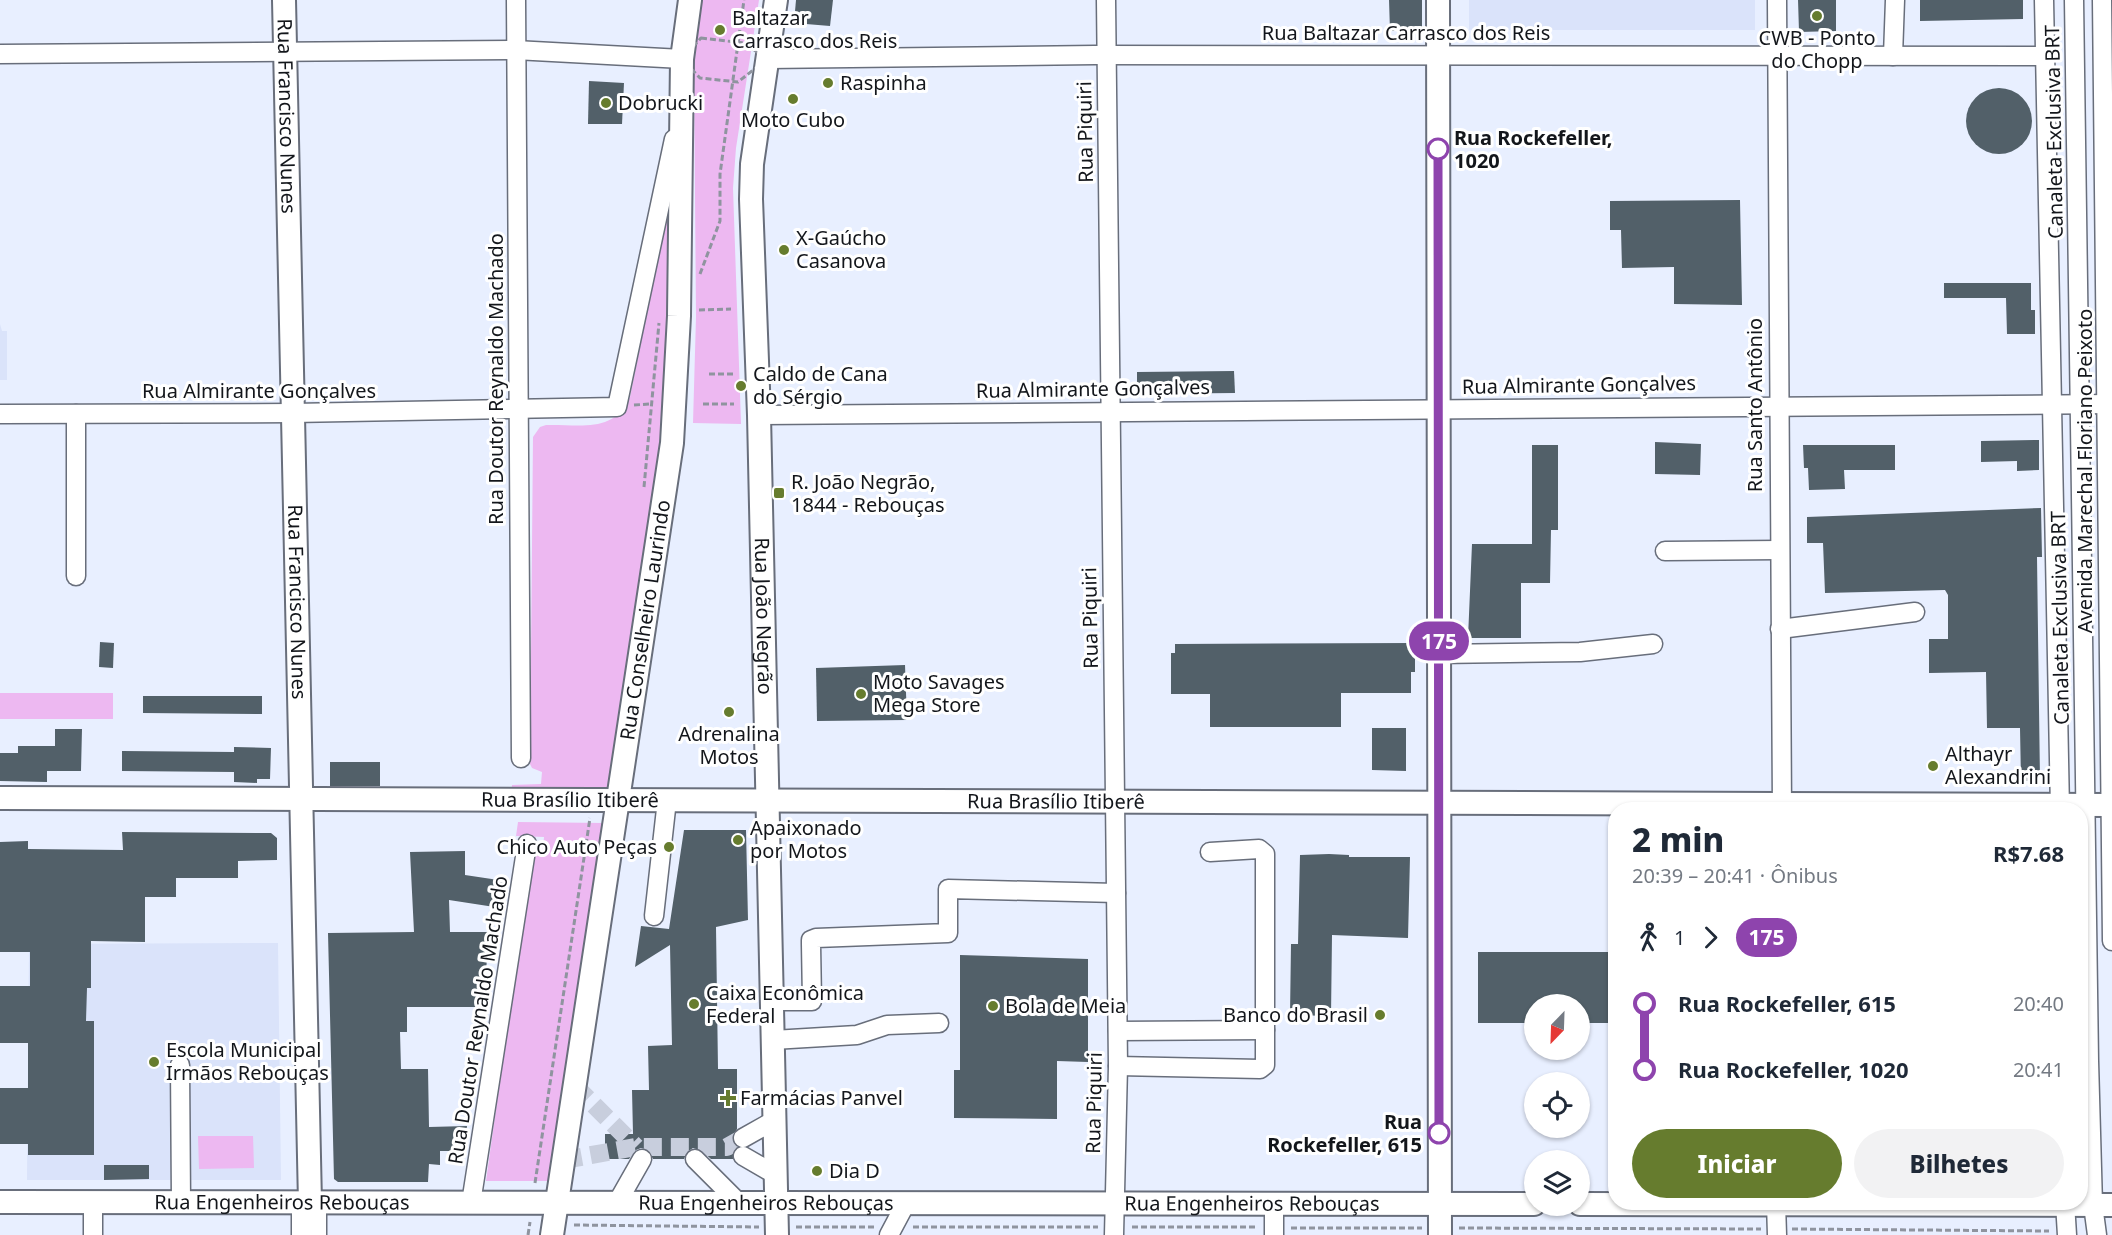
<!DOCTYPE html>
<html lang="pt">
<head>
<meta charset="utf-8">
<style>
  body { margin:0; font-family:"Noto Sans",sans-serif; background:#f2f2f3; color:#1f2937; height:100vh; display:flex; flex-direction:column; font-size:22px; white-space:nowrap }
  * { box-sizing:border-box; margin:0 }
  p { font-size:20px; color:#747a83 }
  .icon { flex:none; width:33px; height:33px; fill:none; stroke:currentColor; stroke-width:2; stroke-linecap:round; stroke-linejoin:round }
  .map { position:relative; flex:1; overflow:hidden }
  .sheet { position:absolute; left:1608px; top:802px; width:480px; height:408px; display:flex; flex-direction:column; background:#fff; border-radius:24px; box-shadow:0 2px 4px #0004 }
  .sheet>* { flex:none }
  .badge { padding:0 12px; border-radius:20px; font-size:21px; line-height:39px }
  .needle { width:39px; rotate:203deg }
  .fabs { position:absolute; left:1524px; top:994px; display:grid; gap:12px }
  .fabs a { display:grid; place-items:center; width:66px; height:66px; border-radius:50%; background:#fff; box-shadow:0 2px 4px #0004; font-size:30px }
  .map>.badge { position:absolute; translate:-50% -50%; box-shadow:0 0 0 3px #fff }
  .legs { display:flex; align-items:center; gap:9px; height:66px; padding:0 24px; font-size:20px }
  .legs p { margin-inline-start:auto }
  .summary { display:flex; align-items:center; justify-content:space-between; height:102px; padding:0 24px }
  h1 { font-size:33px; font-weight:800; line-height:45px }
  .primary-button { display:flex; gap:12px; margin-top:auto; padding:12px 24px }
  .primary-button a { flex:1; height:69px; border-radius:36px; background:#667c2e; color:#fff; font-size:24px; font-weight:800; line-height:69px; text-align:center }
  .primary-button a+a { background:#f2f2f3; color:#1f2937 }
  ul { padding:0 24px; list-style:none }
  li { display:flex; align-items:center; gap:21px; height:66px; font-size:22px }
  li i { display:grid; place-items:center; width:9px; height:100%; margin:0 8px; background:currentColor }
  li i::after { content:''; width:15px; height:15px; margin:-8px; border:4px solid; border-radius:50%; background:#fff }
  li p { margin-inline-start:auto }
  li:first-child i { background:linear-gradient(#0000 50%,currentColor 0) }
  li:last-child i { background:linear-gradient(currentColor 50%,#0000 0) }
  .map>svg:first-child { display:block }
  .built { fill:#dae3fa }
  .green { fill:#edb8f1 }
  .building { fill:#526069 }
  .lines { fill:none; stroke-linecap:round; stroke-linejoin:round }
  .minor-tunnel { stroke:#c8cedd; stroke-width:18; stroke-dasharray:18 9; stroke-linecap:butt }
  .minor-casing { stroke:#686e7b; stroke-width:21 }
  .major-casing { stroke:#686e7b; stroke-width:26 }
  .path { stroke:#8f949f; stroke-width:3; stroke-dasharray:6 3; stroke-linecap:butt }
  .minor { stroke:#fff; stroke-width:18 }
  .major { stroke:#fff; stroke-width:22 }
  .line-1-casing { stroke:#fff; stroke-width:14 }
  .line-1 { stroke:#8e44ad; stroke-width:9 }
  .poi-dot { fill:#667c2e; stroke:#fff; stroke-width:2 }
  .stop-1-dot { fill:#fff; stroke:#8e44ad; stroke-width:3 }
  .labels { text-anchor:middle; stroke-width:6; stroke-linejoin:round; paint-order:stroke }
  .poi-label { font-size:20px; fill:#13161b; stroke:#fff; text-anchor:start }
  .street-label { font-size:20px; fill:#13161b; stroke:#fff }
  .stop-label { font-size:20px; font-weight:bold; fill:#13161b; stroke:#fff; text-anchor:start }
</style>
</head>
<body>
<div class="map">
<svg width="2112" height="1235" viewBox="0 0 2112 1235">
  <rect width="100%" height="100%" fill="#e8efff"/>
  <!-- built -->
  <g class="built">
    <rect x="1469" y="0" width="286" height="30"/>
    <polygon points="0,324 2,331 7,331 7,380 0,380"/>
    <polygon points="278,943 281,1180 27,1180 29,944"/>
  </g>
  <!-- green -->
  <g class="green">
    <polygon points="699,0 759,0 736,148 733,188 741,424 693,423 696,317 694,73"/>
    <path d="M670,198L666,444L609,791L511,796L512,785L541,784L542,772L532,768L530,764L533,437L540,427L546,425C580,424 614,434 630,397Z"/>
    <rect x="0" y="693" width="113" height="26"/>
    <polygon points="518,822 604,823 552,1181 486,1181 531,858 538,850 543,848 544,837 516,836"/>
    <polygon points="198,1136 253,1136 254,1168 199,1169"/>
  </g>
  <!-- building -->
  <g class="building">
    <polygon points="796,0 833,0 830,26 794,23"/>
    <polygon points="1389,0 1422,0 1422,31 1390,31"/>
    <polygon points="1798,0 1836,0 1836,31 1799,32"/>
    <polygon points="1920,0 2023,0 2023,19 1920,21"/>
    <polygon points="589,81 624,83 622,124 588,124"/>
    <circle cx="1999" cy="121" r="33"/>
    <polygon points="1740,200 1742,305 1674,304 1674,267 1622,268 1621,230 1610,230 1610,201"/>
    <polygon points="1944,283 2031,283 2031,310 2035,310 2035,334 2007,334 2006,298 1944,298"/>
    <polygon points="1234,371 1235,393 1137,394 1137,372"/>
    <polygon points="2039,440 2039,470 2017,471 2017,461 1981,462 1981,441"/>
    <polygon points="1655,442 1701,444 1700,475 1655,474"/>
    <polygon points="1532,445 1558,445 1558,530 1551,530 1550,583 1521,583 1521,638 1468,638 1472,544 1532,544"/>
    <polygon points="1803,445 1895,445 1895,470 1844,470 1845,489 1809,490 1808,468 1804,468"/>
    <polygon points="2041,508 2042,557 2037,557 2040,781 2021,781 2020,728 1987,728 1986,672 1929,673 1929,639 1948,639 1948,595 1945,590 1825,593 1823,543 1807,543 1807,517"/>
    <polygon points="100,642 114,643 113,668 99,667"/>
    <polygon points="1415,643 1415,672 1411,672 1411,693 1341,693 1341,727 1210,727 1210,694 1171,694 1171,653 1175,653 1175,644"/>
    <polygon points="905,665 907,720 817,721 816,668"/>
    <polygon points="143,696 262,696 262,714 143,713"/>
    <polygon points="1372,728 1406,728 1406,771 1372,770"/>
    <polygon points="55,729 82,729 81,771 47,771 47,782 0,781 0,753 18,753 18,746 55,746"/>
    <polygon points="234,747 271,748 270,779 257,779 257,783 234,782 234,772 122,771 122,751 234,752"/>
    <rect x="330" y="762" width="50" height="24"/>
    <polygon points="684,830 746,830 748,920 716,927 718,1069 737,1069 737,1129 732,1138 737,1147 733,1159 711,1159 702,1151 693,1148 687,1152 684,1159 653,1159 648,1150 641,1148 636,1150 629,1159 605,1159 605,1134 633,1134 632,1090 649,1090 648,1046 672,1045 670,945 635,967 641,926 669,929"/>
    <polygon points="122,832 271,833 277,838 277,860 238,861 238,878 176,878 176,897 145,897 145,942 91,941 91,988 87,988 86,1021 94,1021 94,1155 28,1155 28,1144 0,1144 0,1088 28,1088 28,1043 0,1043 0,986 30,986 30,952 0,952 0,842 28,841 28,849 123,850"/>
    <polygon points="465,851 465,875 505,881 501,908 449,900 450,932 497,932 493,957 487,957 484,1007 407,1007 407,1032 400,1032 401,1069 428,1069 429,1127 467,1126 463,1151 440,1151 440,1165 429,1164 428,1182 338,1182 334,1179 328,933 414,932 410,852"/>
    <polygon points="1329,854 1349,855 1349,857 1410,857 1408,938 1332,935 1331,1016 1290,1015 1291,944 1298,944 1300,855"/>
    <polygon points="1478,952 1616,952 1616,1023 1580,1023 1580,1005 1534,1005 1534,1023 1478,1023"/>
    <polygon points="960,955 1088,959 1088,1062 1057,1061 1057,1119 954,1118 954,1070 960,1070"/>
    <polygon points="104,1165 149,1165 149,1179 104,1180"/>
  </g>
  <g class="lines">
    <!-- minor-tunnel -->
    <g class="minor-tunnel">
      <polyline points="575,1086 636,1147"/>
      <polyline points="564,1160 636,1147 727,1147 743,1138"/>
    </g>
    <!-- minor casing -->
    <g class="minor-casing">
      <g id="minor">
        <polyline points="516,0 521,758"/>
        <polyline points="1106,0 1118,1066 1114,1235"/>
        <polyline points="1777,0 1782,810"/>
        <polyline points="2044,0 2060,810"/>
        <polyline points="2074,0 2089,1061 2093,1205 2097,1235"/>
        <polyline points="2102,0 2112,941"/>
        <polyline points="0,54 515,50 682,59"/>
        <polyline points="1893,56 1895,0"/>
        <polyline points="767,59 1095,55 2045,56"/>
        <polyline points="0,414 293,413 617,407 674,139"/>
        <polyline points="76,414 76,576"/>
        <polyline points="759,415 2112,404"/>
        <polyline points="1665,551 1779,550"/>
        <polyline points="1780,629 1915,612"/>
        <polyline points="1439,654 1580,652 1653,644"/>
        <polyline points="654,916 667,800"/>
        <polyline points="772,1001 812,1001 811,944 811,940 816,938 948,933 948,889 1116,893"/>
        <polyline points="1118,1031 1265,1030 1265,854 1259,849 1210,852"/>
        <polyline points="773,1040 857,1035 887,1025 939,1023"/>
        <polyline points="180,1065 181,1202"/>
        <polyline points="1118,1066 1260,1069 1265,1065 1265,1030"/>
        <polyline points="743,1138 775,1120"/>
        <polyline points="743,1156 776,1175"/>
        <polyline points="695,1159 739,1203"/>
        <polyline points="471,1203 527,844"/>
        <polyline points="617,1203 642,1159"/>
        <polyline points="1776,1203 1777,1235"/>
        <polyline points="2065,1203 2067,1235"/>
        <polyline points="1274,1204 1274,1235"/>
        <polyline points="93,1235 93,1203"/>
        <polyline points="301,1235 301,1203"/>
        <polyline points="317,1235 317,1203"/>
        <polyline points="889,1235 906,1203"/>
      </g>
    </g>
    <!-- major casing -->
    <g class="major-casing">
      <g id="major">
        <path id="s1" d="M284,0L310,1203"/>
        <path id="s2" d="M776,0L752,164L751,199L759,415L777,1235"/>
        <polyline points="1438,0 1440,1235"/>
        <path id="s3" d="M0,798L2112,805"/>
        <path id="s4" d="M0,1202L1534,1204"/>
        <polyline points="1580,1204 2112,1205"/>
        <path id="s5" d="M552,1235L672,443L679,316L682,59L690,0"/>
      </g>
    </g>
    <!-- path -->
    <g class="path">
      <polygon points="701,38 744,43 767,59 738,82 700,78 682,59"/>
      <polyline points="700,274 720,221 720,174 744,0"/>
      <polyline points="699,310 731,309"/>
      <polyline points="709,374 733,374"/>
      <polyline points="703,404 734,404"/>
      <polyline points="634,405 650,404"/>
      <polyline points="644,487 659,323"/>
      <polyline points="535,1183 590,818"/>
      <polyline points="574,1225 759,1227"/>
      <polyline points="796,1227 876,1227"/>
      <polyline points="913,1227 1098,1227"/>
      <polyline points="1132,1227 1257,1227"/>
      <polyline points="1291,1228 1422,1228"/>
      <polyline points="1459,1228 1761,1229"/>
      <polyline points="1792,1229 2049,1231"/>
      <polyline points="528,1235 530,1222"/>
    </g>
    <!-- minor -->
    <use href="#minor" class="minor"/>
    <!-- major -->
    <use href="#major" class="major"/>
  </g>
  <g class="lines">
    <!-- line-1 casing -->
    <g class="line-1-casing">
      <polyline id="line-1" points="1438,149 1439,1133"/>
    </g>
    <!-- line-1 -->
    <use href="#line-1" class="line-1"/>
  </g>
  <!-- markers -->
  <g class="poi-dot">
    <circle cx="1817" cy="16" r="6"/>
    <circle cx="720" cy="30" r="6"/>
    <circle cx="828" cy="83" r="6"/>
    <circle cx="793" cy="99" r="6"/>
    <circle cx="606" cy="103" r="6"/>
    <circle cx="784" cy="250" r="6"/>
    <circle cx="741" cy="386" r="6"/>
    <rect x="773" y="487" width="12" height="12" rx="3"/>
    <circle cx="861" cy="694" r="6"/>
    <circle cx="729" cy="712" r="6"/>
    <circle cx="1933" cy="766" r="6"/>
    <circle cx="738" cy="840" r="6"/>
    <circle cx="669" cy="847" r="6"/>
    <circle cx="694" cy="1004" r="6"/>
    <circle cx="993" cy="1006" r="6"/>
    <circle cx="1380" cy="1015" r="6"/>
    <circle cx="154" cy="1062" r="6"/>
    <path d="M725 1089h6v6h6v6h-6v6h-6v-6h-6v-6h6z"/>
    <circle cx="817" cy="1171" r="6"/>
  </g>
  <g class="stop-1-dot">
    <circle cx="1438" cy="149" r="10"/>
    <circle cx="1439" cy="1133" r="10"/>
  </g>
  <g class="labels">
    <!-- poi labels -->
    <g class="poi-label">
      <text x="732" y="25">Baltazar<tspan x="732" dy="23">Carrasco dos Reis</tspan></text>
      <text x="1817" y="45" text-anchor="middle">CWB - Ponto<tspan x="1817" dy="23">do Chopp</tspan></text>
      <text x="840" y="90">Raspinha</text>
      <text x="618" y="110">Dobrucki</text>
      <text x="793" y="127" text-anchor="middle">Moto Cubo</text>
      <text x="796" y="245">X-Gaúcho<tspan x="796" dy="23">Casanova</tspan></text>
      <text x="753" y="381">Caldo de Cana<tspan x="753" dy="23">do Sérgio</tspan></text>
      <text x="791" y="489">R. João Negrão,<tspan x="791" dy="23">1844 - Rebouças</tspan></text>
      <text x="873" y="689">Moto Savages<tspan x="873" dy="23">Mega Store</tspan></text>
      <text x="729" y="741" text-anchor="middle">Adrenalina<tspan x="729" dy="23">Motos</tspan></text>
      <text x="1945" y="761">Althayr<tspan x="1945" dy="23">Alexandrini</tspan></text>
      <text x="750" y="835">Apaixonado<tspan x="750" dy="23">por Motos</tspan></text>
      <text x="657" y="854" text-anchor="end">Chico Auto Peças</text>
      <text x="706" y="1000">Caixa Econômica<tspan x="706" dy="23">Federal</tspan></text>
      <text x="1005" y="1013">Bola de Meia</text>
      <text x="1368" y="1022" text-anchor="end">Banco do Brasil</text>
      <text x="166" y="1057">Escola Municipal<tspan x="166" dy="23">Irmãos Rebouças</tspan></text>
      <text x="740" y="1105">Farmácias Panvel</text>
      <text x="829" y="1178">Dia D</text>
    </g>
    <!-- street labels -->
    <g class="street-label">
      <text x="1406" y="40">Rua Baltazar Carrasco dos Reis</text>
      <text dy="7" stroke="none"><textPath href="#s1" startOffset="116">Rua Francisco Nunes</textPath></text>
      <text transform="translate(1085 132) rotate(-91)" y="7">Rua Piquiri</text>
      <text transform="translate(2054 132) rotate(-91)" y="7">Canaleta Exclusiva BRT</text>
      <text transform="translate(496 379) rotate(-90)" y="7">Rua Doutor Reynaldo Machado</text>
      <text transform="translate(1579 385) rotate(-1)" y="7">Rua Almirante Gonçalves</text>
      <text transform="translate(1093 389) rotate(-1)" y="7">Rua Almirante Gonçalves</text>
      <text x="259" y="398">Rua Almirante Gonçalves</text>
      <text transform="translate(1755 405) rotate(-90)" y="7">Rua Santo Antônio</text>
      <text transform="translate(2085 471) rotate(-90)" y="7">Avenida Marechal Floriano Peixoto</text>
      <text dy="7" stroke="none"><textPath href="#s1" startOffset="602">Rua Francisco Nunes</textPath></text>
      <text dy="7" stroke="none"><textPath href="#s2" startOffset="618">Rua João Negrão</textPath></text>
      <text transform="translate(1090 618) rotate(-91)" y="7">Rua Piquiri</text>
      <text transform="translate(2060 618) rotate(-91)" y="7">Canaleta Exclusiva BRT</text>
      <text dy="7" stroke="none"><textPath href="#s5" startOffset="622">Rua Conselheiro Laurindo</textPath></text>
      <text dy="7" stroke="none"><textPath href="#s3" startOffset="570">Rua Brasílio Itiberê</textPath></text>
      <text dy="7" stroke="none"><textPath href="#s3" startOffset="1056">Rua Brasílio Itiberê</textPath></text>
      <text transform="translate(478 1020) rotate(-81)" y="7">Rua Doutor Reynaldo Machado</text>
      <text transform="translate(1094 1103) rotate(-89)" y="7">Rua Piquiri</text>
      <text dy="7" stroke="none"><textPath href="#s4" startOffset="282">Rua Engenheiros Rebouças</textPath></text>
      <text dy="7" stroke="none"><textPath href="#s4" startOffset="766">Rua Engenheiros Rebouças</textPath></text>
      <text dy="7" stroke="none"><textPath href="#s4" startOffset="1252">Rua Engenheiros Rebouças</textPath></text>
    </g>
    <!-- stop labels -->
    <g class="stop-label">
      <text x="1454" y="145">Rua Rockefeller,<tspan x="1454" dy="23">1020</tspan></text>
      <text x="1422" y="1129" text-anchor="end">Rua<tspan x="1422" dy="23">Rockefeller, 615</tspan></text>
    </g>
  </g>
</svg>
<div class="fabs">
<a><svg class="needle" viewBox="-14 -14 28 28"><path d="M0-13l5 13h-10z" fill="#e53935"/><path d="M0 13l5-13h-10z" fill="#747a83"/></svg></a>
<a><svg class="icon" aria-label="locate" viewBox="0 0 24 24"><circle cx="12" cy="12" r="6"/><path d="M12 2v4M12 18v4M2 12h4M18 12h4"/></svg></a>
<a><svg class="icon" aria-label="layers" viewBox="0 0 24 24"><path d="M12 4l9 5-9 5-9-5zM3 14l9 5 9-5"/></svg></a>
</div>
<b class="badge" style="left:1439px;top:641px;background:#8e44ad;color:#fff">175</b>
<section class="sheet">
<div class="summary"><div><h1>2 min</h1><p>20:39 – 20:41 · Ônibus</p></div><b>R$7.68</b></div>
<div class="legs"><svg class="icon" aria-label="walk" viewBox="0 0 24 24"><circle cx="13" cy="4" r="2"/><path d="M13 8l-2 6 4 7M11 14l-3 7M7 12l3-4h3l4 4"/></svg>1<svg class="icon" aria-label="forward" viewBox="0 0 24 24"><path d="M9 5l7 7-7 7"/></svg><b class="badge" style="background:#8e44ad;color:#fff">175</b></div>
<ul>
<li><i style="color:#8e44ad"></i><b>Rua Rockefeller, 615</b><p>20:40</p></li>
<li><i style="color:#8e44ad"></i><b>Rua Rockefeller, 1020</b><p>20:41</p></li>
</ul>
<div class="primary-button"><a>Iniciar</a><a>Bilhetes</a></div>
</section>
</div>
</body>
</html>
